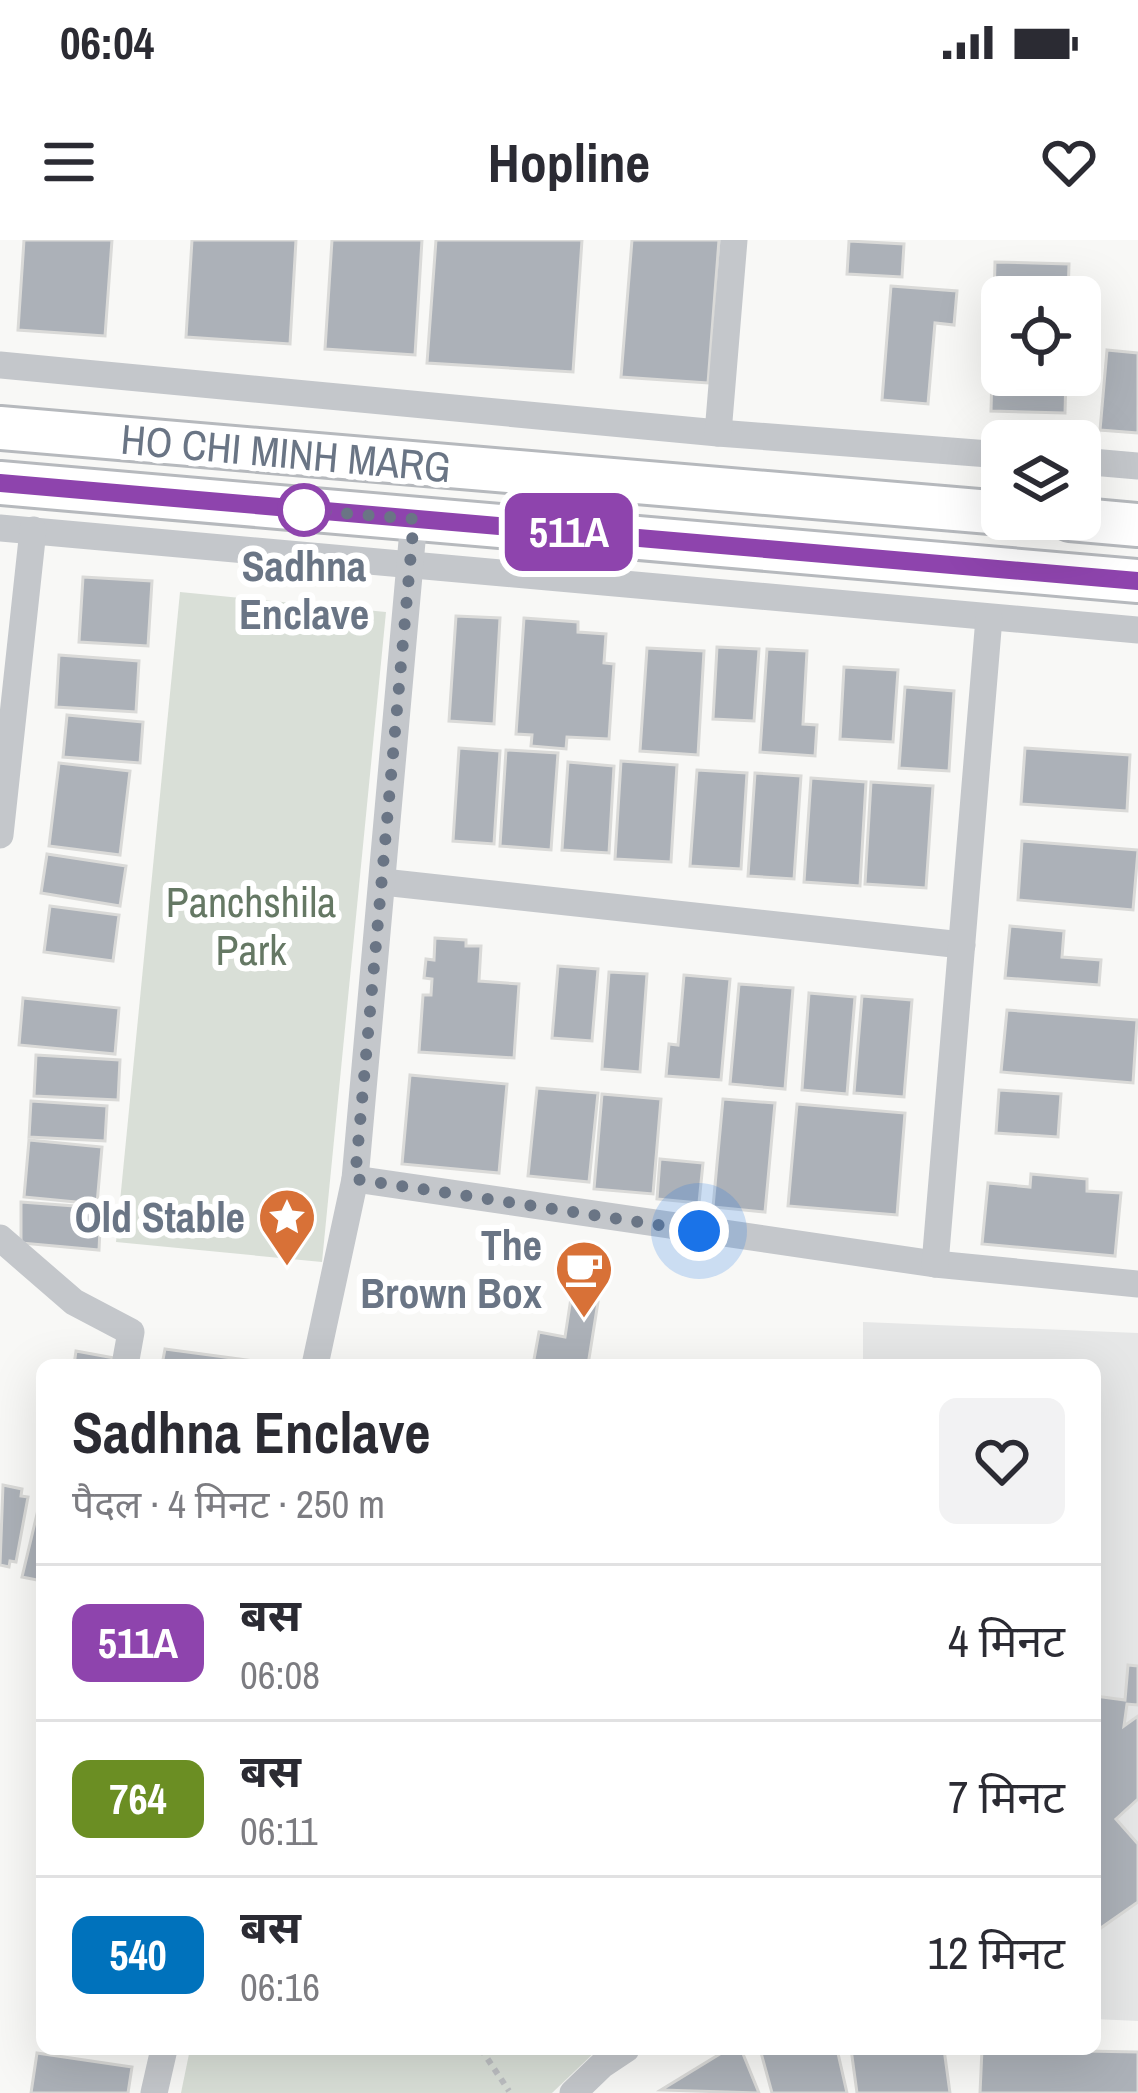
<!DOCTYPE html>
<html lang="hi">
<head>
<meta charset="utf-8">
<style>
  body { margin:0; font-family:"Archivo Narrow","Noto Sans Devanagari",sans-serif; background:#f2f2f3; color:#2b2b33; height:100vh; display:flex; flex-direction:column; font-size:45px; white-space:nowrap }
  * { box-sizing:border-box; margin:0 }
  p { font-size:39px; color:#7c7c81 }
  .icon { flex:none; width:66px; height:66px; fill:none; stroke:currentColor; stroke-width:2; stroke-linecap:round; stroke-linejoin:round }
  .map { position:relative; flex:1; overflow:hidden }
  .details { position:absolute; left:36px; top:1119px; width:1065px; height:696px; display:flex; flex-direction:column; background:#fff; border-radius:18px; box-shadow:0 12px 48px #0002 }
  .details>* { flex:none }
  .badge { padding:0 24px; border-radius:18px; font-size:42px; line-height:78px }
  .fabs { position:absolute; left:981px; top:36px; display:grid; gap:24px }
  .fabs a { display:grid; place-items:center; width:120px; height:120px; border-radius:18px; background:#fff; box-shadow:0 12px 48px #0002; font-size:60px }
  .you { position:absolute; width:60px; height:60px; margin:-30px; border:9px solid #fff; border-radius:50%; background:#1a73e8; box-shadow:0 0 0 18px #1a73e833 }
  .map>.badge { position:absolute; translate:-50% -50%; box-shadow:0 0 0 6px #fff }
  .round { display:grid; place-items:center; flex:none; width:126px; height:126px; border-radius:18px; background:#f2f2f3 }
  .summary { display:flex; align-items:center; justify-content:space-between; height:204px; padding:0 36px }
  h1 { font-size:57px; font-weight:800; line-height:90px }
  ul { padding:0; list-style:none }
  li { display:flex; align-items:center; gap:36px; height:156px; padding:0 36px; border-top:3px solid #e1e1e2 }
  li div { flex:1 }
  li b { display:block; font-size:45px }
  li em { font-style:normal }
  li .badge { min-width:132px; font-weight:700; text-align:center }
  .status { display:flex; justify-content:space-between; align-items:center; height:84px; padding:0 60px; background:#fff; direction:ltr }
  .status svg { height:33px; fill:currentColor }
  header { display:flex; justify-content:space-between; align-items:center; height:156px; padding:0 36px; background:#fff; font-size:54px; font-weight:800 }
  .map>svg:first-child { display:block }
  .built { fill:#e6e7e7 }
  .green { fill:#d9dfd7 }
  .building { fill:#acb1b8; stroke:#dadad8; stroke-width:3 }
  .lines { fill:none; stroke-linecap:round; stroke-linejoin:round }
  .primary-casing { stroke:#b6b9bd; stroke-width:48 }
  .path { stroke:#bcbec1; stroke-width:6; stroke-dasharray:6 6; stroke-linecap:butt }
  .minor { stroke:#c4c7cb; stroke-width:27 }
  .primary { stroke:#fff; stroke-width:42 }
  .line-casing { stroke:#fff; stroke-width:27 }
  .line { stroke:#8e44ad; stroke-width:18 }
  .walk { stroke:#6a7585; stroke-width:12; stroke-dasharray:0 21.6 }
  .stop-dot { fill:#fff; stroke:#8e44ad; stroke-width:6 }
  .labels { text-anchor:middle; stroke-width:12; stroke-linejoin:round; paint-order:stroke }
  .street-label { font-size:42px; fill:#6a7585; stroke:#fff }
  .stop-label { font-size:42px; font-weight:bold; fill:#6a7585; stroke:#fff }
  .park-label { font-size:42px; fill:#657864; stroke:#fff }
  .poi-label { font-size:42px; font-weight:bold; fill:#6a7585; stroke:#fff; text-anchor:end }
</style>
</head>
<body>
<div class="status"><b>06:04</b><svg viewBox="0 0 49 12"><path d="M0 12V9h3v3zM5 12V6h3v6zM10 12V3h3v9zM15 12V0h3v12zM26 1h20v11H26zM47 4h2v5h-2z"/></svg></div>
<header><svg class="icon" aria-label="menu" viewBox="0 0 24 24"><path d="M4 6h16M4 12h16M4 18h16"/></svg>Hopline<svg class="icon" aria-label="heart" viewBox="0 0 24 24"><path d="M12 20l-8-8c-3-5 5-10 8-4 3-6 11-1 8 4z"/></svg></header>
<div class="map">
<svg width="1138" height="1853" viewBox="0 0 1138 1853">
  <rect width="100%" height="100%" fill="#f8f8f6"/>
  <!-- built -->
  <polygon class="built" points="863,1082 1138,1093 1138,1781 1095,1779 1095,1125 863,1125"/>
  <!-- green -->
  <g class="green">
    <polygon points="180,352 386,372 322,1022 116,1002"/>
    <polygon points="190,1809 598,1809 552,1853 181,1853"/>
  </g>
  <!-- building -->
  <g class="building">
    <polygon points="24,0 112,0 105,96 18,90"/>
    <polygon points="192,0 296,0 290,104 186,97"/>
    <polygon points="332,0 422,0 415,115 325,109"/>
    <polygon points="436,0 582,0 573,132 427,123"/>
    <polygon points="632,0 719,0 708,143 621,137"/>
    <polygon points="849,1 904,4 902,37 847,34"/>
    <polygon points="995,22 1069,24 1068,57 1002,57 1002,135 1066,135 1065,173 991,171"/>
    <polygon points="891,46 957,51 954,85 935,83 928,164 882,160"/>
    <polygon points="1107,110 1138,113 1138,193 1100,190"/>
    <polygon points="83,337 152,341 148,406 79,402"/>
    <polygon points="456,376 500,378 494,484 449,481"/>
    <polygon points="524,378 578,382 578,392 606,394 604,423 614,424 609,499 567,497 566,509 531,506 532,495 516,494"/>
    <polygon points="717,407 759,409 754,481 713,479"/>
    <polygon points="647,408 704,411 698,515 640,511"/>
    <polygon points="767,409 807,411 803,484 817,485 815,516 760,512"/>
    <polygon points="59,415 139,421 136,472 56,467"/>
    <polygon points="844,427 898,430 893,502 840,499"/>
    <polygon points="905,447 954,451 949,531 899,528"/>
    <polygon points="67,475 143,482 140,523 63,517"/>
    <polygon points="459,508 500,511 494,604 453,601"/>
    <polygon points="1025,508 1130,515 1127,571 1021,564"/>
    <polygon points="506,510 558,513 551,610 500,606"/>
    <polygon points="621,521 677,525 671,622 615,619"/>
    <polygon points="568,522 614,526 609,613 562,610"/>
    <polygon points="59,523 130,531 120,615 49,606"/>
    <polygon points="697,530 747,533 741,629 690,626"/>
    <polygon points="755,533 801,536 794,639 748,636"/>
    <polygon points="811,538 866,542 860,646 804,642"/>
    <polygon points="871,542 933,546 926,648 865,644"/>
    <polygon points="1022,601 1138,610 1133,670 1018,660"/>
    <polygon points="47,614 126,626 120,666 41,653"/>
    <polygon points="50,666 119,675 113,721 44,712"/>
    <polygon points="1010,686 1064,691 1062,717 1101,720 1099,745 1005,738"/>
    <polygon points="435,698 466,700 466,706 481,706 479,741 519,744 514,818 419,812 423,755 431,755 432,739 424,738 426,719 434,720"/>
    <polygon points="558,726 598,729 592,801 552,798"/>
    <polygon points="609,732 647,734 640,832 602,829"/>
    <polygon points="684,735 730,739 721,840 666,836 669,804 678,805"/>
    <polygon points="739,744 793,748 785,849 730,844"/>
    <polygon points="809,753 855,757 847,854 802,850"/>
    <polygon points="862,756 912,760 904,857 854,853"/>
    <polygon points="23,758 119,768 115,814 19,805"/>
    <polygon points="1007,770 1137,780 1133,843 1001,832"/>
    <polygon points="36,815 120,820 118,860 34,856"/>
    <polygon points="410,835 507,844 499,933 402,924"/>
    <polygon points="537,848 598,853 589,942 528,936"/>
    <polygon points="999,850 1061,854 1058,897 996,893"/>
    <polygon points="602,854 661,859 653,954 594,949"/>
    <polygon points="723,859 775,863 765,972 713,967"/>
    <polygon points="31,861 107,866 105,901 29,897"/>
    <polygon points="797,864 905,873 897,975 788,966"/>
    <polygon points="29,900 102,907 97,964 24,957"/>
    <polygon points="660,919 703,923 699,963 657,959"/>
    <polygon points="1031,934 1087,939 1087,951 1121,953 1115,1016 982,1004 988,943 1030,947"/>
    <polygon points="21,962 101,968 99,1010 21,1003"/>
    <polygon points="571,1058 598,1062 588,1125 533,1125 539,1092 565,1097"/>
    <polygon points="165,1109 283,1125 162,1125"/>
    <polygon points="76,1111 114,1118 113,1125 74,1125"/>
    <polygon points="3,1245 22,1249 21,1256 28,1257 16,1322 10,1321 9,1327 0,1325"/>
    <polygon points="42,1253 42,1341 22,1337"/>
    <polygon points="1128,1425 1138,1426 1138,1465 1127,1464 1124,1486 1138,1476 1138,1559 1116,1579 1138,1604 1138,1662 1095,1692 1095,1456 1125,1460"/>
    <polygon points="728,1809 741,1809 759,1853 661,1850"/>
    <polygon points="760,1809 837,1809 847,1853 772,1853"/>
    <polygon points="851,1809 944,1809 950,1853 857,1853"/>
    <polygon points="982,1809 1138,1812 1138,1853 980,1853"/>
    <polygon points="37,1813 132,1827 128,1853 31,1853"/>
  </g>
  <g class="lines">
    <!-- primary casing -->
    <g class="primary-casing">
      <g id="primary">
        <polyline points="0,188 1002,273"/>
        <polyline points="0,243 1138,341"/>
        <polyline points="1070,279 1138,285"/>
      </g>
    </g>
    <!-- path -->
    <polyline class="path" points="481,1809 509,1851"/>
    <!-- minor -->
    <g class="minor">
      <polyline points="0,125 718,193 1002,215"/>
      <polyline points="718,193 734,0"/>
      <polyline points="1080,221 1138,226"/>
      <polyline points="0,288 1138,390"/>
      <polyline points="0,595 33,290"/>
      <polyline points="383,642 962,705"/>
      <polyline points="355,939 935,1024 1138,1044"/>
      <polyline points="0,998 74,1062 131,1092 125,1125"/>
      <polyline points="935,1024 989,378"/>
      <polyline points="315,1125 355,939 414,279"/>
      <polyline points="154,1853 164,1809"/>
      <polyline points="573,1853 602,1825 626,1809"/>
    </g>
    <!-- primary -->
    <use href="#primary" class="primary"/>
  </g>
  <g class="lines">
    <!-- line casing -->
    <g class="line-casing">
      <polyline id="line" points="0,243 1138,341"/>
    </g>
    <!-- line -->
    <use href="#line" class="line"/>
    <!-- walk -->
    <polyline class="walk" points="304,270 414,279 355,939 699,991"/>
  </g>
  <!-- icons -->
  <defs>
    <g id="sight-pin" transform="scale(3)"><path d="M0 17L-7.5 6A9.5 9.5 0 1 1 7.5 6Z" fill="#d87137" stroke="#fff"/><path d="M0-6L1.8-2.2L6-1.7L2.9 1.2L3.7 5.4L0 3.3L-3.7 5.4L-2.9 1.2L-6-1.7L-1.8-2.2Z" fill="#fff"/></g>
    <g id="cafe-pin" transform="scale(3)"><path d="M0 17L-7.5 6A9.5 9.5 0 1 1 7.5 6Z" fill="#d87137" stroke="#fff"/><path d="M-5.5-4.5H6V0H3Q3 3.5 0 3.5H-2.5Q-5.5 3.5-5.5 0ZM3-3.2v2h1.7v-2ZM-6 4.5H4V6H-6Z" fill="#fff"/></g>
  </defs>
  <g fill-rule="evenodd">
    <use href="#sight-pin" x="287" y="977"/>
    <use href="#cafe-pin" x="584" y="1029"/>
  </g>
  <!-- markers -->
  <circle class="stop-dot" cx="304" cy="270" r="24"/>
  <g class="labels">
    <!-- street labels -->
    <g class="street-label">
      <text transform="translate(286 213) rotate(5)" y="15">HO CHI MINH MARG</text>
    </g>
    <!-- stop labels -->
    <g class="stop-label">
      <text x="304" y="341">Sadhna<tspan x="304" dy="48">Enclave</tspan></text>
    </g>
    <!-- park labels -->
    <g class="park-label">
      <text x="251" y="677">Panchshila<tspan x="251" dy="48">Park</tspan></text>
    </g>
    <!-- poi labels -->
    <g class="poi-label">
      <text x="245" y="992">Old Stable</text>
      <text x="542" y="1020">The<tspan x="542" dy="48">Brown Box</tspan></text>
    </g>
  </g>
</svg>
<div class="fabs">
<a><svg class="icon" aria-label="locate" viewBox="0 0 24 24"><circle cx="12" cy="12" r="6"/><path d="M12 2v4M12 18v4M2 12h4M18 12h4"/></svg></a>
<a><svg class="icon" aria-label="layers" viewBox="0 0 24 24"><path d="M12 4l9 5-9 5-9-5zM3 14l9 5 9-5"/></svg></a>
</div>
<div class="you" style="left:699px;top:991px"></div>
<b class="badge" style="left:569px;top:292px;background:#8e44ad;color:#fff">511A</b>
<section class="details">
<div class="summary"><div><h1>Sadhna Enclave</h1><p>पैदल · 4 मिनट · 250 m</p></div><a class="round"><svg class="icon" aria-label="heart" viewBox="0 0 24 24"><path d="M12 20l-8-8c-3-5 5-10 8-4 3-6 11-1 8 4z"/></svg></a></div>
<ul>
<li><span class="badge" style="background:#8e44ad;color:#fff">511A</span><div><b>बस</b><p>06:08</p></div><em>4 मिनट</em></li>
<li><span class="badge" style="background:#6b8e23;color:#fff">764</span><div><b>बस</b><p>06:11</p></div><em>7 मिनट</em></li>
<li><span class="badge" style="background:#0072bc;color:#fff">540</span><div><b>बस</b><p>06:16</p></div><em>12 मिनट</em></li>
</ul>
</section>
</div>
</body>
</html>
